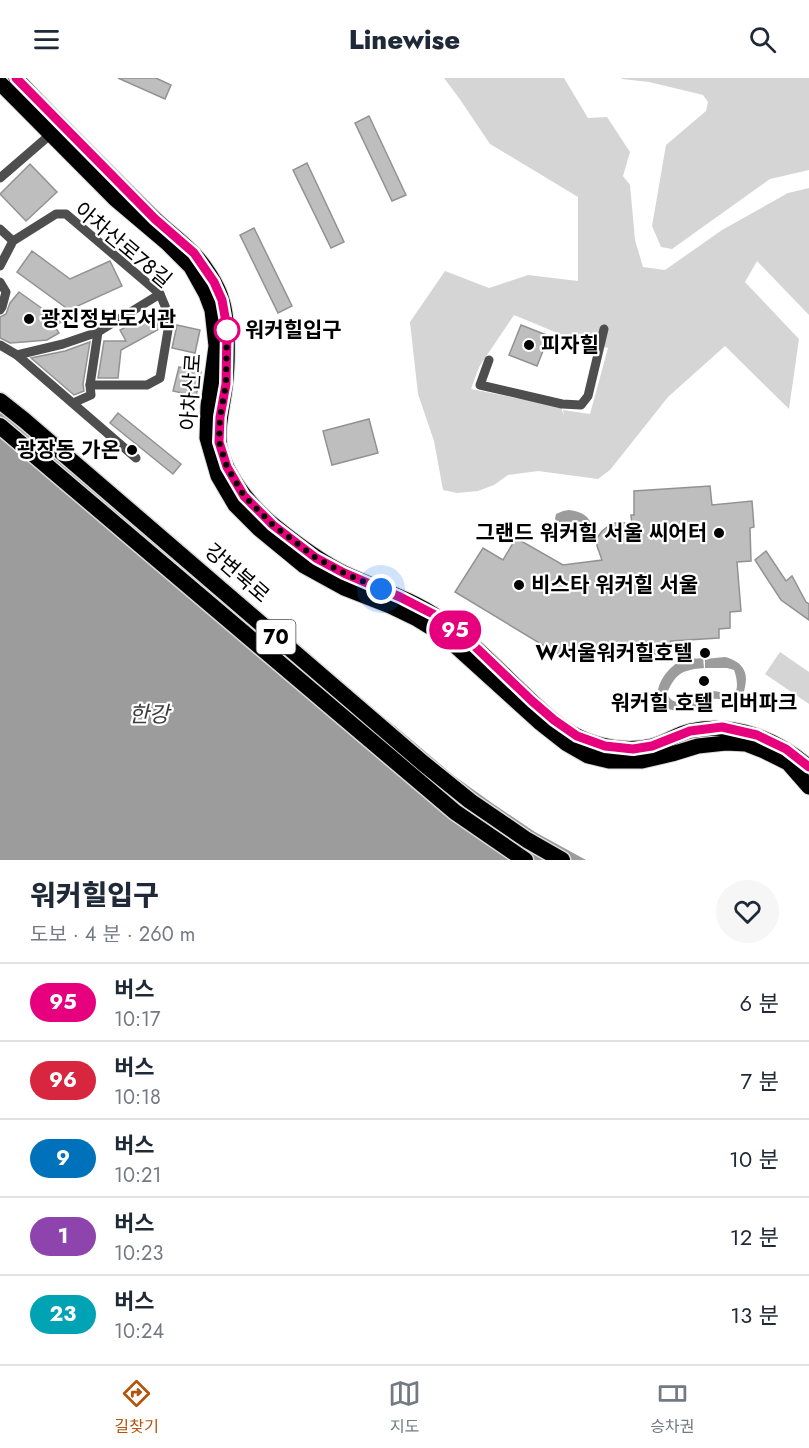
<!DOCTYPE html>
<html lang="ko">
<head>
<meta charset="utf-8">
<style>
  body { margin:0; font-family:Jost,"Noto Sans KR",sans-serif; background:#f6f6f7; color:#1f2937; height:100vh; display:flex; flex-direction:column; font-size:22px; white-space:nowrap }
  * { box-sizing:border-box; margin:0 }
  p { font-size:20px; color:#747a83 }
  .icon { flex:none; width:33px; height:33px; fill:none; stroke:currentColor; stroke-width:2; stroke-linecap:round; stroke-linejoin:round }
  .map { position:relative; height:782px; overflow:hidden }
  .panel { display:flex; flex-direction:column; background:#fff; flex:1 }
  .panel>* { flex:none }
  .badge { padding:0 12px; border-radius:20px; font-size:21px; line-height:39px }
  .you { position:absolute; width:30px; height:30px; margin:-15px; border:4px solid #fff; border-radius:50%; background:#1a73e8; box-shadow:0 0 0 9px #1a73e833 }
  .map>.badge { position:absolute; translate:-50% -50%; box-shadow:0 0 0 3px #fff }
  .round { display:grid; place-items:center; flex:none; width:63px; height:63px; border-radius:32px; background:#f6f6f7 }
  .summary { display:flex; align-items:center; justify-content:space-between; height:102px; padding:0 30px }
  h1 { font-size:28px; font-weight:800; line-height:45px }
  ul { padding:0; list-style:none }
  li { display:flex; align-items:center; gap:18px; height:78px; padding:0 30px; border-top:2px solid #e0e1e3 }
  li div { flex:1 }
  li b { display:block; font-size:22px }
  li em { font-style:normal }
  li .badge { min-width:66px; font-weight:700; text-align:center }
  header { display:flex; justify-content:space-between; align-items:center; height:78px; padding:0 30px; background:#fff; font-size:27px; font-weight:800 }
  .tabs { display:flex; justify-content:space-around; align-items:center; height:84px; border-top:2px solid #e0e1e3; background:#fff; font-size:16px; color:#747a83 }
  .tabs a { display:grid; justify-items:center; gap:3px }
  .tabs .on { color:#b45309 }
  .map>svg:first-child { display:block }
  .green { fill:#d5d5d5; fill-rule:evenodd }
  .water { fill:#9c9c9c }
  .building { fill:#bebebe; stroke:#929292; stroke-width:1.5 }
  .lines { fill:none; stroke-linecap:round; stroke-linejoin:round }
  .primary-casing { stroke:#dbdbdb; stroke-width:17 }
  .trunk-casing { stroke:#dbdbdb; stroke-width:19 }
  .minor { stroke:#4e4e4e; stroke-width:9 }
  .primary { stroke:#000; stroke-width:15 }
  .trunk { stroke:#000; stroke-width:16 }
  .line-casing { stroke:#fff; stroke-width:14 }
  .line { stroke:#e6007e; stroke-width:9 }
  .walk { stroke:#000; stroke-width:6; stroke-dasharray:0 10.8 }
  .poi-dot { fill:#000; stroke:#fff; stroke-width:2 }
  .stop-dot { fill:#fff; stroke:#e6007e; stroke-width:3 }
  .labels { text-anchor:middle; stroke-width:4.5; stroke-linejoin:round; paint-order:stroke }
  .shield { fill:#fff; stroke:#4c4c4c; stroke-width:1.5 }
  .shield-label { font-size:20px; font-weight:bold; fill:#000 }
  .street-label { font-size:21px; fill:#000; stroke:#fff }
  .poi-label { font-size:21px; font-weight:bold; fill:#000; stroke:#fff; text-anchor:start }
  .stop-label { font-size:21px; font-weight:bold; fill:#000; stroke:#fff; text-anchor:start }
  .water-label { font-size:22px; font-style:italic; fill:#3d3d3d; stroke:#fff }
</style>
</head>
<body>
<header><svg class="icon" aria-label="menu" viewBox="0 0 24 24"><path d="M4 6h16M4 12h16M4 18h16"/></svg>Linewise<svg class="icon" aria-label="search" viewBox="0 0 24 24"><circle cx="10" cy="10" r="6"/><path d="M15 15l6 6"/></svg></header>
<div class="map">
<svg width="809" height="782" viewBox="0 0 809 782">
  <rect width="100%" height="100%" fill="#fff"/>
  <!-- green -->
  <g class="green">
    <path d="M444,0H564L588,40L607,39L630,74L623,98L630,107L635,162L643,189L665,192L722,152L788,115L809,110V237L757,183L745,204L799,261L789,331L725,268L668,319L610,392L598,401L538,393L508,397L494,407L478,413L457,415L443,412L434,363L418,316L410,244L445,193L489,210L528,197L578,203V119L490,66L459,20ZM514,237L567,259L608,270L590,336L563,332L564,338L561,329L471,311L479,289Z"/>
    <polygon points="621,0 809,0 809,92 770,101 672,171 661,169 652,148 666,67 706,33 708,24 703,17 649,4 622,1"/>
    <polygon points="780,574 809,594 809,626 765,596"/>
  </g>
  <!-- water -->
  <g class="water">
    <polygon points="0,321 338,604 395,648 453,697 492,725 535,754 586,782 0,782"/>
    <path d="M569,432C578,433 587,436 591,445C580,456 563,452 555,441L556,436L563,433Z"/>
    <path d="M725,579C741,583 749,593 745,609C744,614 743,619 738,621C732,626 720,619 712,621C706,622 704,625 699,627C692,631 680,634 672,632C644,624 663,591 681,583C687,580 696,581 703,580L704,590C682,592 676,595 667,615C675,636 699,613 712,613C718,612 730,619 735,614C739,610 736,597 734,592L727,590H705V581Z"/>
  </g>
  <!-- building -->
  <g class="building">
    <polygon points="118,0 156,0 171,7 165,21"/>
    <polygon points="369,38 406,117 392,123 355,45"/>
    <polygon points="307,85 344,164 331,170 293,92"/>
    <polygon points="30,86 57,114 26,143 0,116"/>
    <polygon points="254,150 292,228 278,235 240,157"/>
    <polygon points="32,173 70,201 110,183 122,208 69,232 17,194"/>
    <polygon points="19,214 61,244 55,249 59,255 47,262 24,264 10,265 0,260 0,239 6,236 10,225"/>
    <polygon points="154,234 161,250 121,272 118,300 98,300 104,263 126,263 120,252"/>
    <polygon points="177,247 200,252 195,275 172,270"/>
    <polygon points="521,247 549,258 537,288 509,277"/>
    <polygon points="90,264 83,306 84,313 74,317 31,280 65,273"/>
    <polygon points="179,289 201,294 196,318 173,313"/>
    <polygon points="118,335 181,386 173,396 110,345"/>
    <polygon points="369,341 378,375 332,387 323,353"/>
    <polygon points="710,408 712,427 752,423 754,449 750,450 751,483 737,484 741,533 730,534 730,550 719,551 719,560 671,563 666,572 657,577 652,574 647,565 572,574 571,576 556,575 455,514 483,470 503,482 516,460 563,487 602,482 597,468 597,460 602,453 611,446 621,444 632,447 631,437 634,437 634,413"/>
    <polygon points="766,473 786,503 792,498 806,524 809,526 809,542 781,522 755,482"/>
  </g>
  <g class="lines">
    <!-- primary casing -->
    <g class="primary-casing">
      <g id="primary">
        <path d="M16,0C60,47 106,92 152,138C164,150 179,161 191,173C203,184 218,207 222,222C229,244 228,287 225,310C223,327 218,345 219,363C222,394 252,430 276,449C297,466 319,483 344,495C376,510 410,520 439,540C469,561 492,585 518,610C536,627 555,647 577,658C599,669 628,674 652,668C665,665 677,656 690,653C733,643 777,661 809,689"/>
        <polyline points="0,5 115,121 167,165 191,189 206,216 212,232 216,268 208,328 207,360 218,398 235,427 259,451 304,488 344,510 390,528 417,541 443,557 539,644 567,666 588,678 609,683 642,683 672,676 698,668 726,665 746,666 764,673 788,685 809,709"/>
      </g>
    </g>
    <!-- trunk casing -->
    <g class="trunk-casing">
      <g id="trunk">
        <polyline points="0,323 24,342 423,685 470,723 527,762 562,782"/>
        <polyline points="0,348 455,734 525,782"/>
      </g>
    </g>
    <!-- minor -->
    <g class="minor">
      <polyline points="0,100 51,56"/>
      <polyline points="0,151 13,163"/>
      <polyline points="0,188 13,163 56,136 66,136 160,216 170,240 160,300 147,307 90,307"/>
      <polyline points="0,204 6,214 2,229 0,232"/>
      <polyline points="0,267 17,277 136,380"/>
      <polyline points="17,277 63,266 98,254 160,216"/>
      <polyline points="489,282 480,307 562,326 581,327 588,318 604,251"/>
      <polyline points="73,325 91,317 90,307 98,254"/>
    </g>
    <!-- primary -->
    <use href="#primary" class="primary"/>
    <!-- trunk -->
    <use href="#trunk" class="trunk"/>
  </g>
  <g class="lines">
    <!-- line casing -->
    <g class="line-casing">
      <polyline id="line" points="16,0 155,141 194,175 214,204 222,222 227,250 226,306 220,339 219,364 227,389 244,418 273,447 316,480 344,495 400,519 435,537 464,558 532,623 554,642 577,658 605,668 633,671 652,668 690,653 722,649 757,657 786,671 809,689"/>
    </g>
    <!-- line -->
    <use href="#line" class="line"/>
    <!-- walk -->
    <polyline class="walk" points="227,252 227,250 226,306 220,339 219,364 227,389 244,418 273,447 316,480 344,495 381,511"/>
  </g>
  <!-- markers -->
  <g class="poi-dot">
    <circle cx="29" cy="241" r="6"/>
    <circle cx="529" cy="267" r="6"/>
    <circle cx="132" cy="372" r="6"/>
    <circle cx="719" cy="455" r="6"/>
    <circle cx="519" cy="507" r="6"/>
    <circle cx="705" cy="575" r="6"/>
    <circle cx="704" cy="603" r="6"/>
  </g>
  <circle class="stop-dot" cx="227" cy="252" r="12"/>
  <g class="labels">
    <!-- shield labels -->
    <rect class="shield" x="256.5" y="542" width="39" height="34" rx="4.5"/>
    <g class="shield-label">
      <text x="276" y="566">70</text>
    </g>
    <!-- street labels -->
    <g class="street-label">
      <text transform="translate(123 167) rotate(40)" y="7">아차산로78길</text>
      <text transform="translate(191 314) rotate(-86)" y="7">아차산로</text>
      <text transform="translate(237 495) rotate(41)" y="7">강변북로</text>
    </g>
    <!-- poi labels -->
    <g class="poi-label">
      <text x="41" y="248">광진정보도서관</text>
      <text x="541" y="274">피자힐</text>
      <text x="120" y="379" text-anchor="end">광장동 가온</text>
      <text x="707" y="462" text-anchor="end">그랜드 워커힐 서울 씨어터</text>
      <text x="531" y="514">비스타 워커힐 서울</text>
      <text x="693" y="582" text-anchor="end">W서울워커힐호텔</text>
      <text x="704" y="632" text-anchor="middle">워커힐 호텔 리버파크</text>
    </g>
    <!-- stop labels -->
    <g class="stop-label">
      <text x="245" y="259">워커힐입구</text>
    </g>
    <!-- water labels -->
    <g class="water-label">
      <text x="149" y="644">한강</text>
    </g>
  </g>
</svg>
<div class="you" style="left:381px;top:511px"></div>
<b class="badge" style="left:455px;top:552px;background:#e6007e;color:#fff">95</b>
</div>
<section class="panel">
<div class="summary"><div><h1>워커힐입구</h1><p>도보 · 4 분 · 260 m</p></div><a class="round"><svg class="icon" aria-label="heart" viewBox="0 0 24 24"><path d="M12 20l-8-8c-3-5 5-10 8-4 3-6 11-1 8 4z"/></svg></a></div>
<ul>
<li><span class="badge" style="background:#e6007e;color:#fff">95</span><div><b>버스</b><p>10:17</p></div><em>6 분</em></li>
<li><span class="badge" style="background:#d7263d;color:#fff">96</span><div><b>버스</b><p>10:18</p></div><em>7 분</em></li>
<li><span class="badge" style="background:#0072bc;color:#fff">9</span><div><b>버스</b><p>10:21</p></div><em>10 분</em></li>
<li><span class="badge" style="background:#8e44ad;color:#fff">1</span><div><b>버스</b><p>10:23</p></div><em>12 분</em></li>
<li><span class="badge" style="background:#00a3b4;color:#fff">23</span><div><b>버스</b><p>10:24</p></div><em>13 분</em></li>
</ul>
</section>
<nav class="tabs">
<a class="on"><svg class="icon" aria-label="directions" viewBox="0 0 24 24"><path d="M12 3l9 9-9 9-9-9zM9 14v-3h6M13 9l2 2-2 2"/></svg>길찾기</a>
<a><svg class="icon" aria-label="map" viewBox="0 0 24 24"><path d="M3 6l6-2 6 2 6-2v14l-6 2-6-2-6 2zM9 4v14M15 6v14"/></svg>지도</a>
<a><svg class="icon" aria-label="tickets" viewBox="0 0 24 24"><path d="M3 7h18v10H3zM15 7v10"/></svg>승차권</a>
</nav>
</body>
</html>
